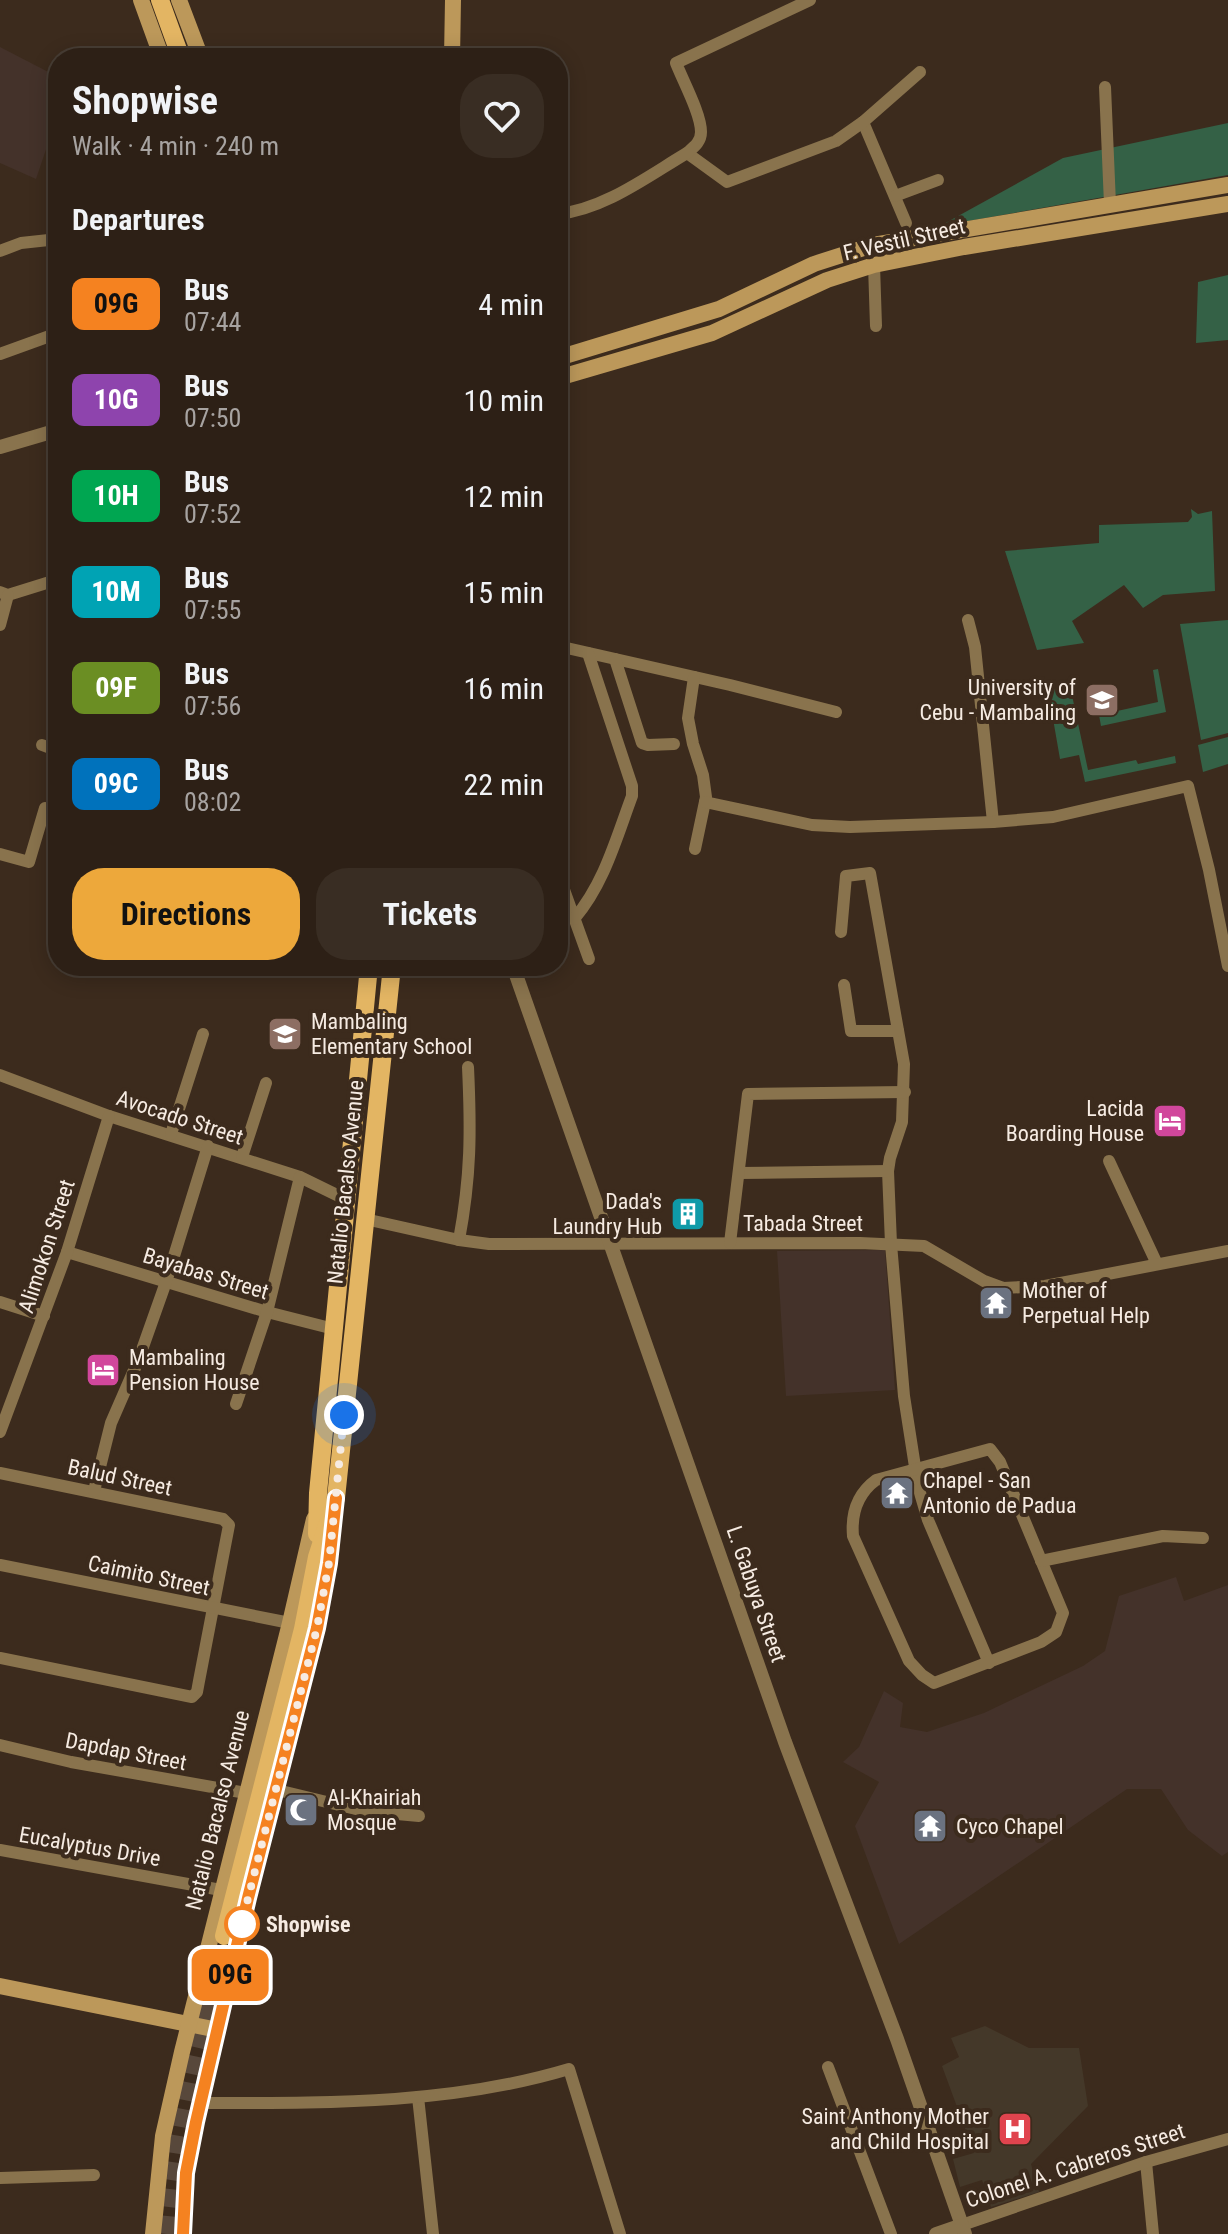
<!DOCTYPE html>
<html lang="en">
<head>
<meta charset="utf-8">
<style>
  body { margin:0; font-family:"Roboto Condensed",sans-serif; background:#392d23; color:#f1f3f6; height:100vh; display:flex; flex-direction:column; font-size:30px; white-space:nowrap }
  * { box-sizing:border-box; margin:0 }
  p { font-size:26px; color:#a7a3a1 }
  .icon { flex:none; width:44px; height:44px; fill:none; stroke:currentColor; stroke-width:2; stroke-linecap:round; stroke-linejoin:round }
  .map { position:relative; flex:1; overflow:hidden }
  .panel { position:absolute; left:48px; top:48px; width:520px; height:928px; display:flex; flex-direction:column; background:#2d2016; border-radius:32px; box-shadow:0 4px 20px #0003,0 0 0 2px #483e35 }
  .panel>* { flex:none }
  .badge { padding:0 16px; border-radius:12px; font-size:28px; line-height:52px }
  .you { position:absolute; width:40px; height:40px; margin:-20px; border:6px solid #fff; border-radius:50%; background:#1a73e8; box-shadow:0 0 0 12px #1a73e833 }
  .map>.badge { position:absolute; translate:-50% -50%; box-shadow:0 0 0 4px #fff }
  h2 { padding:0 24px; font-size:30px; line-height:72px }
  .round { display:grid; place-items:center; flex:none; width:84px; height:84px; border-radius:32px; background:#392d23 }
  .summary { display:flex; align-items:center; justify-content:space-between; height:136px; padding:0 24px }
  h1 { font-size:38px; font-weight:700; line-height:60px }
  .action { display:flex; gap:16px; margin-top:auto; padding:16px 24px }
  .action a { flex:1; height:92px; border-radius:32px; background:#eda83b; color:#111; font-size:32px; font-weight:700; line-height:92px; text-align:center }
  .action a+a { background:#392d23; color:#f1f3f6 }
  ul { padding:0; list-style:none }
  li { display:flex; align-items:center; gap:24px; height:96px; padding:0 24px }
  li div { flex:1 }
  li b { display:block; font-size:30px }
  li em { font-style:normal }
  li .badge { min-width:88px; font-weight:700; text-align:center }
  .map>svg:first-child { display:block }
  .industrial { fill:#44322a }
  .medical { fill:#443829 }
  .green { fill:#346146 }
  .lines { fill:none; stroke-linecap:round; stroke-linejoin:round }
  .primary-tunnel { stroke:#58483b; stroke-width:18; stroke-dasharray:18 9; stroke-linecap:butt }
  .minor { stroke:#89734d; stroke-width:12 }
  .tertiary { stroke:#89734d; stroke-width:14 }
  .secondary { stroke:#bc985a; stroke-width:16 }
  .primary { stroke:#e3b563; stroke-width:18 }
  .line-casing { stroke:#fff; stroke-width:18 }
  .line { stroke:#f58220; stroke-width:12 }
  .walk { stroke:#f6ebe2; stroke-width:8; stroke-dasharray:0 14.4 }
  .stop-dot { fill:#fff; stroke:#f58220; stroke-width:4 }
  .labels { text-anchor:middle; stroke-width:8; stroke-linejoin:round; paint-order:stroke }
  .street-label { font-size:22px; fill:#f6ebe2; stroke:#3c2b1d }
  .poi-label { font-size:22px; fill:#f6ebe2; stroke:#3c2b1d; text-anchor:start }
  .stop-label { font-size:22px; font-weight:bold; fill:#f6ebe2; stroke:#3c2b1d; text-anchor:start }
</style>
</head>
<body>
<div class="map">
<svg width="1228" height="2234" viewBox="0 0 1228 2234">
  <rect width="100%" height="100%" fill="#3c2b1d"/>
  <!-- industrial -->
  <g class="industrial">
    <polygon points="0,47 58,77 58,114 36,179 0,163"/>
    <polygon points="885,1250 895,1390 786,1396 777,1251"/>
    <polygon points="1176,1577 1184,1601 1228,1585 1228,1852 1222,1856 1188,1830 1161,1789 1127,1789 899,1944 855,1826 879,1782 843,1762 859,1747 884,1691 903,1703 900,1727 927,1732 984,1713 1083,1666 1105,1651 1119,1596"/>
  </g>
  <!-- medical -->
  <polygon class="medical" points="985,2026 1029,2048 1079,2048 1088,2106 1031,2164 1039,2192 991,2207 982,2180 960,2187 953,2159 974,2153 942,2066 959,2057 951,2038"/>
  <!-- green -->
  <g class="green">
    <polygon points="1228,123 1228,175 940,226 1063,158"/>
    <polygon points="1228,275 1228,340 1196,343 1198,282"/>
    <polygon points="1191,509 1198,514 1212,511 1215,591 1163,595 1143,608 1124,585 1072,621 1084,643 1037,650 1005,551 1099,543 1099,525 1188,522 1192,517"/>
    <polygon points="1228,620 1228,733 1201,740 1180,624"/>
    <polygon points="1158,669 1166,712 1101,726 1099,715 1158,702 1153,670"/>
    <polygon points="1070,686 1088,770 1136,760 1138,764 1175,756 1176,763 1085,782 1079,755 1060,759 1048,690"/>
    <polygon points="1228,737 1228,764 1203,772 1198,745"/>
  </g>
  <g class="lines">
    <!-- primary-tunnel -->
    <path class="primary-tunnel" d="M167,2234C176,2133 200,2035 224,1936"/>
    <!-- minor -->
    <g class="minor">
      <polyline points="1105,87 1110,204"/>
      <polyline points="863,122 906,223"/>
      <polyline points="687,153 727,182 836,141 863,122 920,72"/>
      <polyline points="895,196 938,180"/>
      <path d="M558,214C605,209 648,176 687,153C694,147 701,142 701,132C701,114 683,81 676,63L810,0"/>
      <polyline points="0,251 21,243 58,239"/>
      <polyline points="874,265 876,326"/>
      <polyline points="0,354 58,333"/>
      <polyline points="53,581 58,564"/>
      <polyline points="0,592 8,595 53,581 58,583"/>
      <polyline points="968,620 975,647 993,822"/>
      <polyline points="0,625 8,595"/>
      <polyline points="558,646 730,685 836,712"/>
      <polyline points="615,659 642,743 648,745 674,744"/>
      <polyline points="694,677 688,718 693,744 703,775 706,797 695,849"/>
      <polyline points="42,745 58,751"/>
      <polyline points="705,802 812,825 850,827 993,822 1053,817 1188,786 1209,870 1228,966"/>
      <polyline points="0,854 29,862 45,808"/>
      <polyline points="558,873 589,959"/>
      <path d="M574,919C604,884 616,839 632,796V786L588,653"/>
      <polyline points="841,932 846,876 870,873 904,1064 902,1122 890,1158 888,1171 891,1244 904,1396 918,1486 928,1520 989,1663"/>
      <polyline points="844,985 851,1031 898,1031"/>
      <polyline points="0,1075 109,1116 300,1177 347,1200"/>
      <polyline points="171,1134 203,1034"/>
      <polyline points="242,1157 266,1083"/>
      <polyline points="1109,1161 1157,1264"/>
      <polyline points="739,1173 888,1171"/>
      <polyline points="365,1219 459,1240 489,1244 860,1243 924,1246 984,1281 1003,1288 1045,1286 1228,1251"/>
      <path d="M459,1240C471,1176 471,1131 468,1067"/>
      <polyline points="730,1243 748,1094 905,1092"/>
      <polyline points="67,1252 267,1312 334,1329"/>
      <polyline points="0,1302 44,1316"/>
      <polyline points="236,1404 267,1312 300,1177"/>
      <polyline points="0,1432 67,1252 109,1116"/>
      <path d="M990,1449L1000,1462L1063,1613L1056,1632L1041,1642L934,1683L922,1675L909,1661L853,1536C851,1513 857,1494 876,1480Z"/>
      <polyline points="0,1473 223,1519 229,1525 199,1681 197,1692 192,1697 0,1658"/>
      <polyline points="94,1491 111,1423 138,1361 166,1282 208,1146"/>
      <polyline points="1041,1561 1163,1536 1203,1538"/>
      <polyline points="0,1565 290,1623"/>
      <polyline points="0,1745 71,1762 246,1793"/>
      <polyline points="277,1790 364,1811 419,1816"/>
      <polyline points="0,1850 221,1890"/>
      <polyline points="828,2067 891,2234"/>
      <polyline points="418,2097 433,2234"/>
      <path d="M200,2103C324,2103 449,2105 569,2069L620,2234"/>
      <polyline points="1146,2162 1153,2234"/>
      <polyline points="0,2178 94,2175"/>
      <polyline points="962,2225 1146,2162 1228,2139"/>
    </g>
    <!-- tertiary -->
    <g class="tertiary">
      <polyline points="0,447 58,430"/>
      <polyline points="513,966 785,1742 897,2039 965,2234"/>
      <polyline points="936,2234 962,2225"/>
    </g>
    <!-- secondary -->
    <g class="secondary">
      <polyline points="141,0 162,58"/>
      <polyline points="179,0 201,58"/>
      <polyline points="452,58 453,0"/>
      <polyline points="558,358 719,309 814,264 873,245 1228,185"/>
      <polyline points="558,378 712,333 827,280 874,265 964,247 1228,204"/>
      <polyline points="0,1986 218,2030"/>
      <polyline points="153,2234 163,2136 182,2052 290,1623 314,1519"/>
      <polyline points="183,2234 186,2173 200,2103 248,1898 317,1628 333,1523"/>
    </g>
    <!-- primary -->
    <g class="primary">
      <polyline points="160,0 181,58"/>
      <polyline points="317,1534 318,1493 369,966"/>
      <polyline points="224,1936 303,1629 317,1557 336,1498 392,966"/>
    </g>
  </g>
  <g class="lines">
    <!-- line casing -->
    <g class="line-casing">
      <polyline id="line" points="183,2234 186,2173 196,2122 248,1898 317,1628 329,1563 336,1498"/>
    </g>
    <!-- line -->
    <use href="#line" class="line"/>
    <!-- walk -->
    <polyline class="walk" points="242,1924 241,1926 317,1628 329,1563 344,1415"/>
  </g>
  <!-- icons -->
  <defs>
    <g id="school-square" transform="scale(1.8)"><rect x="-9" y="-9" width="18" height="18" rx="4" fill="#8d6e63" stroke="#3c2b1d"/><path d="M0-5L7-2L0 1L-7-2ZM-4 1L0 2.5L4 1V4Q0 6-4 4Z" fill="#fff"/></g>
    <g id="hotel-square" transform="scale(1.8)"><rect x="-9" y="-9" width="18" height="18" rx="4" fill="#d1479c" stroke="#3c2b1d"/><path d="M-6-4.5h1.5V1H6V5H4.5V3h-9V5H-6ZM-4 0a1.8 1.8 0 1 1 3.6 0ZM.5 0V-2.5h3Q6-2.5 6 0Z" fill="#fff"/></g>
    <g id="building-square" transform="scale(1.8)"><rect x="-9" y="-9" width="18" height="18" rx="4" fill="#0f9aa8" stroke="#3c2b1d"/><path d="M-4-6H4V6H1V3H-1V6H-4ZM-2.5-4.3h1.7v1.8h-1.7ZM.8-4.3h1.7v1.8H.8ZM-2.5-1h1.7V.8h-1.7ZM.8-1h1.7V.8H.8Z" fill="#fff"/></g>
    <g id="temple-square" transform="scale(1.8)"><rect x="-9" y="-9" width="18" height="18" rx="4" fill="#6b7280" stroke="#3c2b1d"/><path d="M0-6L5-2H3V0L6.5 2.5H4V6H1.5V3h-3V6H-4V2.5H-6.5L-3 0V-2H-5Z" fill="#fff"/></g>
    <g id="mosque-square" transform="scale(1.8)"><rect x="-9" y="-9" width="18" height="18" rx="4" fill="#6b7280" stroke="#3c2b1d"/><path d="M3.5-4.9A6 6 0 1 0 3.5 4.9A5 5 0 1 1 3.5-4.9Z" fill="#fff"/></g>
    <g id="hospital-square" transform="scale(1.8)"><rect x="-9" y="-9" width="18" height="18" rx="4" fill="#e0444e" stroke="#3c2b1d"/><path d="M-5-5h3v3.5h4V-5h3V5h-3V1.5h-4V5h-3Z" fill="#fff"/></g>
  </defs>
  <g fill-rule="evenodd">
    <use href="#school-square" x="1102" y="700"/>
    <use href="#school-square" x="285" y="1034"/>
    <use href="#hotel-square" x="1170" y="1121"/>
    <use href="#building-square" x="688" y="1214"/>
    <use href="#temple-square" x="996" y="1303"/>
    <use href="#hotel-square" x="103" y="1370"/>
    <use href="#temple-square" x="897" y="1493"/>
    <use href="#mosque-square" x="301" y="1810"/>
    <use href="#temple-square" x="930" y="1826"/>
    <use href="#hospital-square" x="1015" y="2129"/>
  </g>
  <!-- markers -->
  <circle class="stop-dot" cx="242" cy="1924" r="16"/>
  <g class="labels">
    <!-- street labels -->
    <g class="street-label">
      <text transform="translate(904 239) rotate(-13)" y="8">F. Vestil Street</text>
      <text transform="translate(180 1117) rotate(18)" y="8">Avocado Street</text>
      <text transform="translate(345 1182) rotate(-84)" y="8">Natalio Bacalso Avenue</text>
      <text x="803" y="1231">Tabada Street</text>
      <text transform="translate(46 1246) rotate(-72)" y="8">Alimokon Street</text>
      <text transform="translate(206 1273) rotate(17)" y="8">Bayabas Street</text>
      <text transform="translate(120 1477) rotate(12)" y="8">Balud Street</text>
      <text transform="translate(149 1575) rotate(12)" y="8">Caimito Street</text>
      <text transform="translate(757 1594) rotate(71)" y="8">L. Gabuya Street</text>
      <text transform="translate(126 1751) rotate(11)" y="8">Dapdap Street</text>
      <text transform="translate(217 1810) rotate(-76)" y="8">Natalio Bacalso Avenue</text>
      <text transform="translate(90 1846) rotate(10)" y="8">Eucalyptus Drive</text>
      <text transform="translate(1075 2165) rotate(-18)" y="8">Colonel A. Cabreros Street</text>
    </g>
    <!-- poi labels -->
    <g class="poi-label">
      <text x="1076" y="695" text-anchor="end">University of<tspan x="1076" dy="25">Cebu - Mambaling</tspan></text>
      <text x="311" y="1029">Mambaling<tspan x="311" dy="25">Elementary School</tspan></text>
      <text x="1144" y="1116" text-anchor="end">Lacida<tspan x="1144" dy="25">Boarding House</tspan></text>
      <text x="662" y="1209" text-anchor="end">Dada's<tspan x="662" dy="25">Laundry Hub</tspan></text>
      <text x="1022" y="1298">Mother of<tspan x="1022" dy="25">Perpetual Help</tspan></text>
      <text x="129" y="1365">Mambaling<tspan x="129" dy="25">Pension House</tspan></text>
      <text x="923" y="1488">Chapel - San<tspan x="923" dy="25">Antonio de Padua</tspan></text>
      <text x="327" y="1805">Al-Khairiah<tspan x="327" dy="25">Mosque</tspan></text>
      <text x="956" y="1834">Cyco Chapel</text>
      <text x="989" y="2124" text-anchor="end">Saint Anthony Mother<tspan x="989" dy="25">and Child Hospital</tspan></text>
    </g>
    <!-- stop labels -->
    <g class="stop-label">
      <text x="266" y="1932">Shopwise</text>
    </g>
  </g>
</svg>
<div class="you" style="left:344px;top:1415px"></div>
<b class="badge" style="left:230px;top:1975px;background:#f58220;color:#111">09G</b>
<section class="panel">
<div class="summary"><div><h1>Shopwise</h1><p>Walk · 4 min · 240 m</p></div><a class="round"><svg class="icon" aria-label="heart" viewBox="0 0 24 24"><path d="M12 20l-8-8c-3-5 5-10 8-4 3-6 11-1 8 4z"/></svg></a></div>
<h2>Departures</h2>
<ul>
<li><span class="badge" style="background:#f58220;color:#111">09G</span><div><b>Bus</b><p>07:44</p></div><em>4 min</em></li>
<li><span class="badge" style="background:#8e44ad;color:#fff">10G</span><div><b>Bus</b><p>07:50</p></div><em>10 min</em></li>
<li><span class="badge" style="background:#00a651;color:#fff">10H</span><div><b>Bus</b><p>07:52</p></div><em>12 min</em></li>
<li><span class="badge" style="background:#00a3b4;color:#fff">10M</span><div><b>Bus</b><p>07:55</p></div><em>15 min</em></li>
<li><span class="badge" style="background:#6b8e23;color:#fff">09F</span><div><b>Bus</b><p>07:56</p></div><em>16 min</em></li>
<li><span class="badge" style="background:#0072bc;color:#fff">09C</span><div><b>Bus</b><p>08:02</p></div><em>22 min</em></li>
</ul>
<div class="action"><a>Directions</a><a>Tickets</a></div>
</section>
</div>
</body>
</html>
